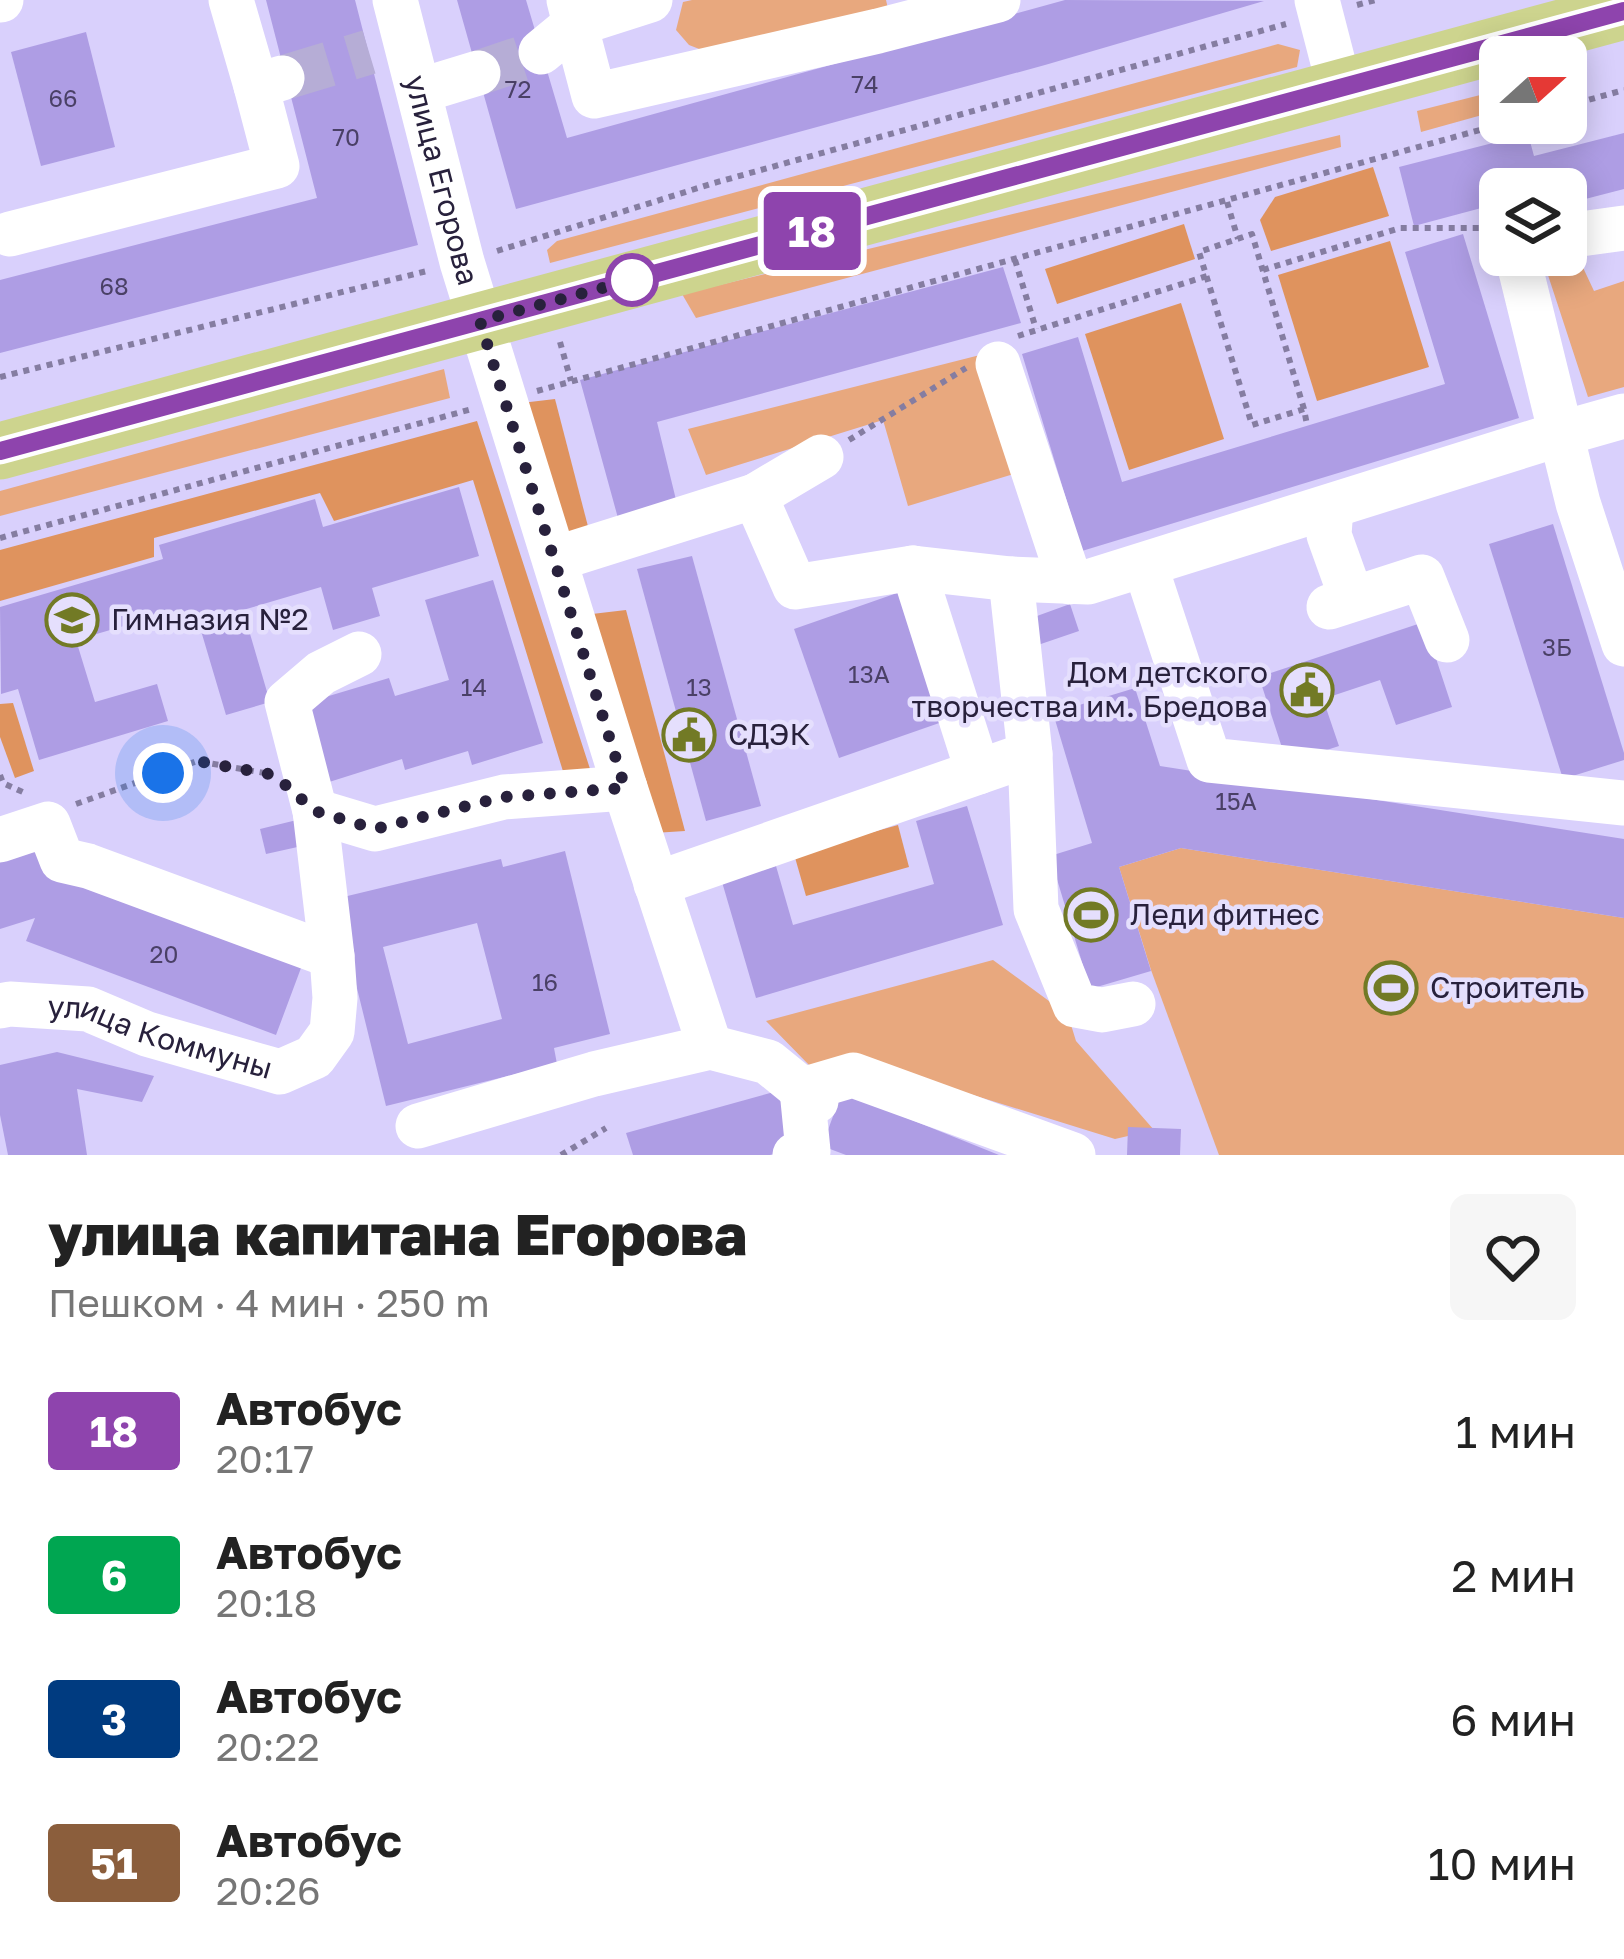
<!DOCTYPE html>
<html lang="ru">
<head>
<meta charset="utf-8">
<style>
  body { margin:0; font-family:"Golos Text",sans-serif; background:#f6f6f6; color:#222; height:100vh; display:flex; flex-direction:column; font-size:45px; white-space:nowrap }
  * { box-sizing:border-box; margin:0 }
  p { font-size:39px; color:#767676 }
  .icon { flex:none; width:66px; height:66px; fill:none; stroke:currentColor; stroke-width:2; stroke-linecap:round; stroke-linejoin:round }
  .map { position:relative; height:1155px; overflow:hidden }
  .details { display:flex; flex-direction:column; background:#fff; flex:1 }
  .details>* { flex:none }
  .badge { padding:0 24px; border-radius:9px; font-size:42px; line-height:78px }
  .needle { width:78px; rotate:69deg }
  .buttons { position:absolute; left:1479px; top:36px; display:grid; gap:24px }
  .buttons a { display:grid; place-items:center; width:108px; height:108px; border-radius:18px; background:#fff; box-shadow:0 6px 30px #0003; font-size:60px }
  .you { position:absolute; width:60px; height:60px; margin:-30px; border:9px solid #fff; border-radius:50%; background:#1a73e8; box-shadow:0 0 0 18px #1a73e833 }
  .map>.badge { position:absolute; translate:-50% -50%; box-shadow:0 0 0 6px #fff }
  .round { display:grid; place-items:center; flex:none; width:126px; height:126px; border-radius:18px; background:#f6f6f6 }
  .head { display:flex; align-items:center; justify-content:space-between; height:204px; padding:0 48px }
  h1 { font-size:57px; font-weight:800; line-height:90px }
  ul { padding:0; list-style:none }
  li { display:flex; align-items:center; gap:36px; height:144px; padding:0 48px }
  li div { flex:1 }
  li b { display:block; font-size:45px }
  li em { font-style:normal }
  li .badge { min-width:132px; font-weight:700; text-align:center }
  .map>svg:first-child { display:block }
  .green { fill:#e8a87e }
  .forest { fill:#df935e }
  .building { fill:#ae9de4; fill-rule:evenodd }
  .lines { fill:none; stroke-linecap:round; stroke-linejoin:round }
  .minor-tunnel { stroke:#b6add6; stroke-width:45; stroke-dasharray:45 22; stroke-linecap:butt }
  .path { stroke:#857da1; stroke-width:6; stroke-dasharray:6 6; stroke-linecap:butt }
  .minor { stroke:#fff; stroke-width:45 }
  .major { stroke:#cdd48e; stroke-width:57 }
  .line-casing { stroke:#fff; stroke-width:27 }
  .line { stroke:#8e44ad; stroke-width:18 }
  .walk { stroke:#28213c; stroke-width:12; stroke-dasharray:0 21.6 }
  .stop-dot { fill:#fff; stroke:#8e44ad; stroke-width:6 }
  .labels { text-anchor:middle; stroke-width:9; stroke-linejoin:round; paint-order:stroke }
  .number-label { font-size:24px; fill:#4a4066 }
  .street-label { font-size:30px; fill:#28213c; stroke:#e5dffd }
  .poi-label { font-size:30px; fill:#28213c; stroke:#e5dffd; text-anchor:start }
</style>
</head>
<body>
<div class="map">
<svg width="1624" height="1155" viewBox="0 0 1624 1155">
  <rect width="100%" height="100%" fill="#d9d0fc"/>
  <!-- green -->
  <g class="green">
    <polygon points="692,0 886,0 889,13 712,54 689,45 676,30 683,2"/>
    <polygon points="1278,44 1300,50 1297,67 550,263 547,250 557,241"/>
    <polygon points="1500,90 1500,110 1421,132 1417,111"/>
    <polygon points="1340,135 1341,147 696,318 682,294"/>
    <polygon points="1578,257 1594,291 1624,281 1624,387 1588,397 1545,266"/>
    <polygon points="984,354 1017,473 908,506 883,420 706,475 688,429"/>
    <polygon points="444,369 450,398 0,516 0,491"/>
    <polygon points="1181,848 1624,918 1624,1155 1219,1155 1151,970 1119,867"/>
    <polygon points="993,960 1068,1015 1076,1041 1154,1130 1115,1139 873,1064 809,1065 766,1021"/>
  </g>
  <!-- forest -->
  <g class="forest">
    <polygon points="1373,167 1389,216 1271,251 1260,220 1275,197"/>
    <polygon points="1184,224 1195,259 1057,304 1045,269"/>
    <polygon points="1390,241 1429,367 1317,401 1278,275"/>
    <polygon points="1181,303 1224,439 1129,470 1085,334"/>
    <polygon points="555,399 591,538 554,546 513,404"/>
    <polygon points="477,421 592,775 566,781 473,480 334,521 320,493 154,538 154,557 0,601 0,550"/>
    <polygon points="626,610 685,831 654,833 592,614"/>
    <polygon points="13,703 34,771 15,778 0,737 0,704"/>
    <polygon points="898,825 909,867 806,896 794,854"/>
  </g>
  <!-- building -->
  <g class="building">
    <polygon points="266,0 355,0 418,245 0,353 0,280 317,198"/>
    <polygon points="457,0 526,0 567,138 1065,0 1264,1 1045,65 516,209"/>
    <polygon points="86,32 115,147 41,166 11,52"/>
    <polygon points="1624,133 1624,189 1566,204 1566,189 1500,189 1500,203 1414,226 1399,167 1528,134 1534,156"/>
    <polygon points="1463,234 1519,418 1082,551 1022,354 1078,337 1122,482 1445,384 1405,252"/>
    <polygon points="1003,267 1021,323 657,422 679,512 621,529 580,380"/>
    <polygon points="459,487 479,556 372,588 380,616 333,630 321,587 243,610 270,702 226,715 199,624 188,628 182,609 76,640 95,702 157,684 168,721 39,760 18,689 1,694 0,607 163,559 159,545 315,499 323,527"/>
    <polygon points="1553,524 1624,753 1624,760 1563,779 1489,544"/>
    <polygon points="692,556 761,806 706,821 637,569"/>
    <polygon points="493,580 543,743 472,765 468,751 405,770 402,759 326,783 302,704 389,678 395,696 449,680 425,600"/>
    <polygon points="900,592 945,721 839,758 794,629"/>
    <polygon points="1070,604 1079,631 1035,646 1026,620"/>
    <polygon points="1424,622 1452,707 1396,725 1380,680 1323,699 1339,746 1287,763 1259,677"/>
    <polygon points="1135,688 1160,766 1624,839 1624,918 1181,848 1119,867 1151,971 1090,989 1050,856 1092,843 1053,713"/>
    <polygon points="967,806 1003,925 756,998 722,882 776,866 793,925 934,884 916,821"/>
    <polygon points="305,818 311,844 266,854 260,829"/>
    <polygon points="40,849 301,968 276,1035 26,941 35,918 0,929 0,862"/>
    <path d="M565,851L610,1034L554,1048L557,1064L386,1106L335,899L501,859L503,867ZM477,923L502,1019L408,1044L383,947Z"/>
    <polygon points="57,1052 154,1076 142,1102 77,1089 87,1155 8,1155 0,1115 0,1065"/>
    <polygon points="781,1090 802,1146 770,1155 633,1155 626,1133"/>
    <polygon points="842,1092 999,1155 846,1155 822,1146"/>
    <polygon points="1128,1127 1181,1129 1180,1155 1127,1155"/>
  </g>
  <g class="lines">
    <!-- minor-tunnel -->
    <g class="minor-tunnel">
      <polyline points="478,73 541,52"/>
      <polyline points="286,77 369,52"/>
    </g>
    <!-- path -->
    <g class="path">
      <polyline points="1357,5 1376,0"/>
      <polyline points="1566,106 1624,90"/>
      <polyline points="1227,202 1238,239"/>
      <polyline points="497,251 714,183 1286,24"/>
      <polyline points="1015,260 1036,329"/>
      <polyline points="1263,270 1400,228 1492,228"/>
      <polyline points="1018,336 1207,276"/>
      <polyline points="560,342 571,381"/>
      <polyline points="0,377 427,271"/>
      <polyline points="537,391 1505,123"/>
      <polyline points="1304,409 1252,425 1199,252 1252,234 1304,409 1307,425"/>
      <polyline points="849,440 966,368"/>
      <polyline points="0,538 472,409"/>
      <polyline points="0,775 3,783 25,793"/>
      <polyline points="76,804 197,761 270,774"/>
      <polyline points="561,1155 606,1128"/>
    </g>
    <!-- minor -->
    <g class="minor">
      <polyline points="0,0 1,0"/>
      <polyline points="231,0 256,86 282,78"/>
      <path id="s1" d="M395,0L462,262L625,788L710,1047"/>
      <polyline points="569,0 575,24 650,0"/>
      <polyline points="1317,0 1340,89"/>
      <polyline points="541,52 575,24 594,96 878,31 998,0"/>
      <polyline points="419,91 478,73"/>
      <polyline points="10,234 277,166 256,86"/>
      <polyline points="1566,236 1624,228"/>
      <polyline points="1517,255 1578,503 1624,644"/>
      <polyline points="998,364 1070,582"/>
      <polyline points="755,496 821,457"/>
      <polyline points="1331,507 1329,535 1352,599"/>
      <polyline points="555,559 755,496 795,587 913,568 1011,579 1088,582 1560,434 1624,416"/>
      <polyline points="1145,565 1209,760 1624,803"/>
      <polyline points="913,568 978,772"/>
      <polyline points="1011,579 1030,754 1036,909 1075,1005 1102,1010 1133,1004"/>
      <polyline points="1329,607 1422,577 1447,640"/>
      <polyline points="315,811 375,829 504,797 625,788"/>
      <polyline points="0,840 48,824 62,860 88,866 332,956"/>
      <polyline points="656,884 1030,754"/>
      <path id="s2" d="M0,1006L10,1004L88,1009L147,1034L280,1072L314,1057L332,1032L335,998L332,956L315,811L287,702L321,673L359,654"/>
      <polyline points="418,1126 594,1074 710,1047 768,1062 816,1101"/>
      <polyline points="795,1155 808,1151 802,1090 853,1075 1073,1155"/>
    </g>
    <!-- major -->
    <polyline class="major" points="0,451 1624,11"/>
  </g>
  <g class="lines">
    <!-- line casing -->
    <g class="line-casing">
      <polyline id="line" points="0,451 1624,11"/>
    </g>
    <!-- line -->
    <use href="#line" class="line"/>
    <!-- walk -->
    <polyline class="walk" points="163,773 197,761 274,775 315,811 375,829 503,797 625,788 480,321 632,280"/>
  </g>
  <!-- icons -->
  <defs>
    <g id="school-ring" transform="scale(2.7)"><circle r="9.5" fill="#e5dffd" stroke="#727a25" stroke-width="1.5"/><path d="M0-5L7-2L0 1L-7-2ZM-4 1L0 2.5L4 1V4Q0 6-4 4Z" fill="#727a25"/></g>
    <g id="civic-ring" transform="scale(2.7)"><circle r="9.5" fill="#e5dffd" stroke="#727a25" stroke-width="1.5"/><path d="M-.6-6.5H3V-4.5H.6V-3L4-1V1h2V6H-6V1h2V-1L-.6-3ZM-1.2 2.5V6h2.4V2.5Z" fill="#727a25"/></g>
    <g id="stadium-ring" transform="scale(2.7)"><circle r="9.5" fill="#e5dffd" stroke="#727a25" stroke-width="1.5"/><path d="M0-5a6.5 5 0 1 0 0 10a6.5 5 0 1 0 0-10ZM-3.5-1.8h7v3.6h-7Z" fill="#727a25"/></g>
  </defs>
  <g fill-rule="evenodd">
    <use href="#school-ring" x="72" y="620"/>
    <use href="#civic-ring" x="1307" y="690"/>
    <use href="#civic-ring" x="689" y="735"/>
    <use href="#stadium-ring" x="1091" y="915"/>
    <use href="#stadium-ring" x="1391" y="988"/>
  </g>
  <!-- markers -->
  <circle class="stop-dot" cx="632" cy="280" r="24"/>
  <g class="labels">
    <!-- number labels -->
    <g class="number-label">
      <text x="865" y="93">74</text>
      <text x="518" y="98">72</text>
      <text x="63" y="107">66</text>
      <text x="346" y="146">70</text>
      <text x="114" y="295">68</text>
      <text x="1557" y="656">3Б</text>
      <text x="869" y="683">13А</text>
      <text x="474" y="696">14</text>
      <text x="699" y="696">13</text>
      <text x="1236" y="810">15А</text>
      <text x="164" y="963">20</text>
      <text x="545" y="991">16</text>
    </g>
    <!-- street labels -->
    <g class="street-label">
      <text dy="10" stroke="none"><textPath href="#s1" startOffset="186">улица Егорова</textPath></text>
      <text dy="10" stroke="none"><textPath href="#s2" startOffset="165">улица Коммуны</textPath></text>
    </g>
    <!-- poi labels -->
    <g class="poi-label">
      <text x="111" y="630">Гимназия №2</text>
      <text x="1268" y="683" text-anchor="end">Дом детского<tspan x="1268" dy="34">творчества им. Бредова</tspan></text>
      <text x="728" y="745">СДЭК</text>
      <text x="1130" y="925">Леди фитнес</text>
      <text x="1430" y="998">Строитель</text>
    </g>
  </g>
</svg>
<div class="buttons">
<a><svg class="needle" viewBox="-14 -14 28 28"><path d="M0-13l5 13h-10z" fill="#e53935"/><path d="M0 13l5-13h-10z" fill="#767676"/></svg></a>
<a><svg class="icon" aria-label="layers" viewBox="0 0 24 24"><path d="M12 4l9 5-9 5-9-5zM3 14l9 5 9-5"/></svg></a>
</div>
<div class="you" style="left:163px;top:773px"></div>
<b class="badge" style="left:812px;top:231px;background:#8e44ad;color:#fff">18</b>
</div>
<section class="details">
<div class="head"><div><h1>улица капитана Егорова</h1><p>Пешком · 4 мин · 250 m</p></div><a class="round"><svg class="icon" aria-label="heart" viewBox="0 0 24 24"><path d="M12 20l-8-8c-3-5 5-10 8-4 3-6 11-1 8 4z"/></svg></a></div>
<ul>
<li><span class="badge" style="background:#8e44ad;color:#fff">18</span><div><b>Автобус</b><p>20:17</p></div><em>1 мин</em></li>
<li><span class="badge" style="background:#00a651;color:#fff">6</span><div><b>Автобус</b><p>20:18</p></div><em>2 мин</em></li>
<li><span class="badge" style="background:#003b80;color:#fff">3</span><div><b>Автобус</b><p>20:22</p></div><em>6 мин</em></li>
<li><span class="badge" style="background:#8b5e3c;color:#fff">51</span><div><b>Автобус</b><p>20:26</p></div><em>10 мин</em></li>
</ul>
</section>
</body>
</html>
